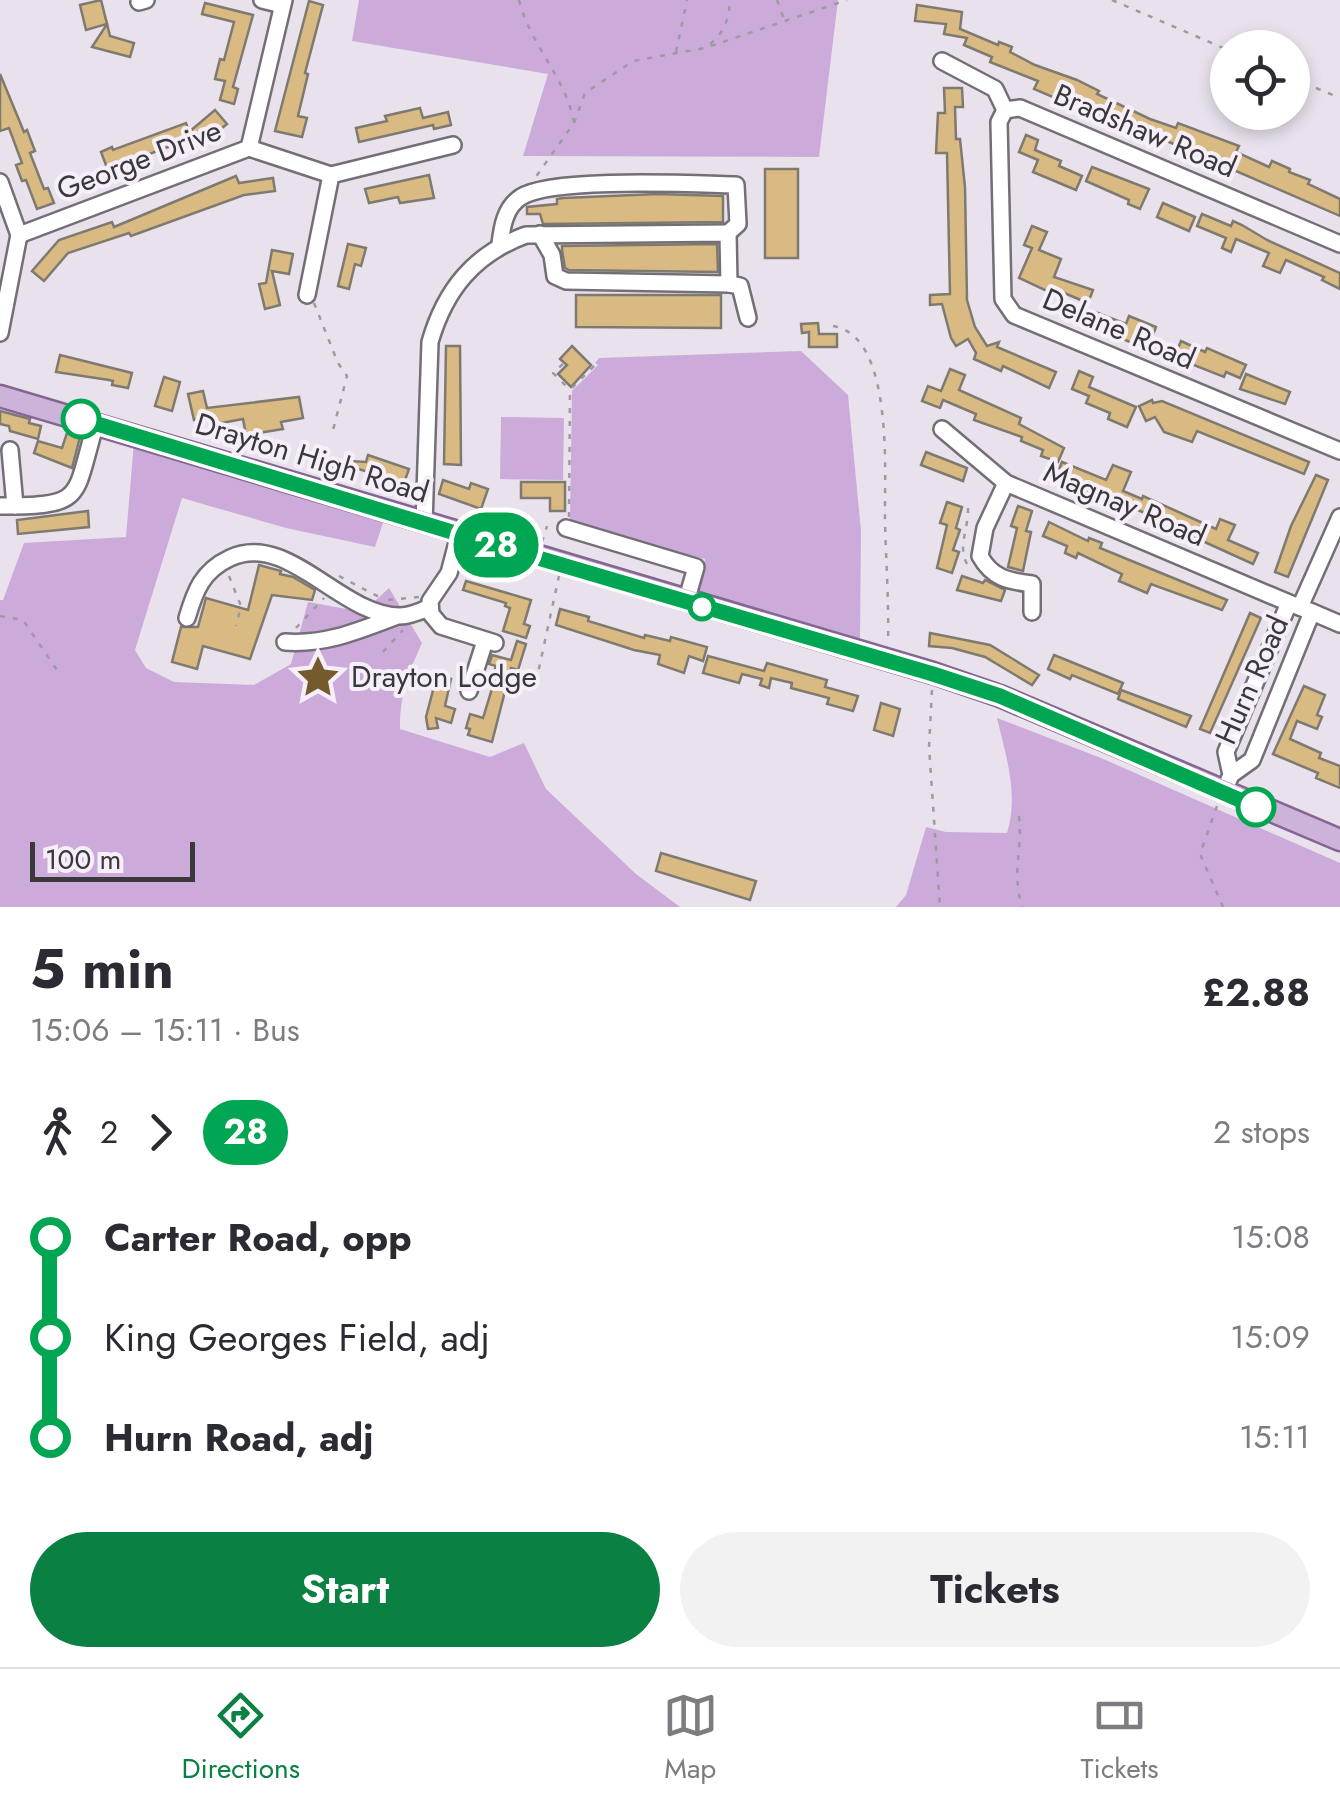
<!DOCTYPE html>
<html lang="en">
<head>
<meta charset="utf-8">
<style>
  body { margin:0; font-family:Jost,sans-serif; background:#f2f2f3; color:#2b2b33; height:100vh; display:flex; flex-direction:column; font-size:38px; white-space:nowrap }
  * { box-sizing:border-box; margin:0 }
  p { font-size:32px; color:#7c7c81 }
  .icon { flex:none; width:55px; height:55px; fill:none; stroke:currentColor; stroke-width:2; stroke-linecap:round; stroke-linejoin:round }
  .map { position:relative; height:907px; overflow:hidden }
  .panel { display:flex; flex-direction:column; background:#fff; flex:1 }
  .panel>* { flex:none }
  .badge { padding:0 20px; border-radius:32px; font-size:35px; line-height:65px }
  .fabs { position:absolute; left:1210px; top:30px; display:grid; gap:20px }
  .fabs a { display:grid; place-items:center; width:100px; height:100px; border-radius:50%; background:#fff; box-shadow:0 5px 15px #0003; font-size:50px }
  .scale { position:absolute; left:30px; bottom:25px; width:165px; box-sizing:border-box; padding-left:10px; border:5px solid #3b383c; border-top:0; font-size:28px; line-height:35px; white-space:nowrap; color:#3b383c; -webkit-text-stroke:8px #f6effa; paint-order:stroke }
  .map>.badge { position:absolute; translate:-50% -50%; box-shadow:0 0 0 5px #fff }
  .legs { display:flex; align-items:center; gap:15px; height:110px; padding:0 30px; font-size:32px }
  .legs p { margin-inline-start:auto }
  .summary { display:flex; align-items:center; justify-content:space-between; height:170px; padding:0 30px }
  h1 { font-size:55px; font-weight:700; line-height:75px }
  .action { display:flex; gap:20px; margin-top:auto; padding:20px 30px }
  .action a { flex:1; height:115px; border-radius:60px; background:#0b8043; color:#fff; font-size:40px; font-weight:700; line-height:115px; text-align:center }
  .action a+a { background:#f2f2f3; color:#2b2b33 }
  ul { padding:0 30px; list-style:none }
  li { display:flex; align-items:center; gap:35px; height:100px; font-size:38px }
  li i { display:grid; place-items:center; width:15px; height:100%; margin:0 12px; background:currentColor }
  li i::after { content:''; width:25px; height:25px; margin:-12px; border:8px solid; border-radius:50%; background:#fff }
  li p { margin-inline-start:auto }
  li:first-child i { background:linear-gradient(#0000 50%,currentColor 0) }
  li:last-child i { background:linear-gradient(currentColor 50%,#0000 0) }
  .tabs { display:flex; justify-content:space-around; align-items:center; height:140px; border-top:2px solid #e1e1e2; background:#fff; font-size:28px; color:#7c7c81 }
  .tabs a { display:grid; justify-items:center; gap:5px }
  .tabs .selected { color:#0b8043 }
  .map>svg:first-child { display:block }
  .green { fill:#ccabdb }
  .building { fill:#daba83; stroke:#7f7a70; stroke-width:2.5 }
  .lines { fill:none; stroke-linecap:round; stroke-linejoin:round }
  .minor-casing { stroke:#746e77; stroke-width:20 }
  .major-casing { stroke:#846692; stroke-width:25 }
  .path { stroke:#9f9aa2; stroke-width:2.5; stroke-dasharray:5 8; stroke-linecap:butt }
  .minor { stroke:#fff; stroke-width:15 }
  .major { stroke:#cdb2d9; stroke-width:20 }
  .line-1-casing { stroke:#fff; stroke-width:22 }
  .line-1 { stroke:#00a651; stroke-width:15 }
  .stop-1-dot { fill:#fff; stroke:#00a651; stroke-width:5 }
  .labels { text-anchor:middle; stroke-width:8; stroke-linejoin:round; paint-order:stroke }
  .street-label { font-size:30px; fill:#3b383c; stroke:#f6effa }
  .poi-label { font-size:30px; fill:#3b383c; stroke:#f6effa; text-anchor:start }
</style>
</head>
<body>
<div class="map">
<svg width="1340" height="907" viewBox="0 0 1340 907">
  <rect width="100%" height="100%" fill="#e9e2ed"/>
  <!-- green -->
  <g class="green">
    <polygon points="359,0 838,0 819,157 523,156 548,74 352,41"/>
    <polygon points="801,351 848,395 861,531 860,641 696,594 705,559 570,523 572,391 598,365 595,363 599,358"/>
    <polygon points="501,417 564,418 563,480 500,479"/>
    <path d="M134,442L385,517L375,547L286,528L182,498L135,650L146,668L174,682L254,685L291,664L308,602L363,612L389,588L422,643C409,671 399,697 400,729L490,757L524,743L546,789L636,874L680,907H0V600H3L24,543L126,537Z"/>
    <path d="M997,718L1101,758L1340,863V907H896L906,895L926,827L946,832L1007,833C1019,795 1006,756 997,718Z"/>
  </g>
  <!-- building -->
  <g class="building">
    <polygon points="101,0 107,24 86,30 80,5"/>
    <polygon points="309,1 323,5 305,73 308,74 298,116 307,118 302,137 275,131"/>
    <polygon points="205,3 253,15 233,87 238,89 234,104 220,100 225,81 215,79 220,59 224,60 234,22 202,14"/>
    <polygon points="917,5 962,12 960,29 998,45 999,42 1012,47 1010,52 1035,65 1077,80 1099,91 1097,94 1150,119 1176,128 1178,123 1239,146 1236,152 1269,167 1272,161 1290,169 1289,172 1310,180 1308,184 1340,199 1340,216 1139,129 1116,121 1115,124 1034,89 1038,81 990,62 992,57 964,45 967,38 944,34 946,24 915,21"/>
    <polygon points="107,24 110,36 134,43 130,57 92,47"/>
    <polygon points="0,74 24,132 27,130 35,151 30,153 44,189 48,188 54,203 37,209 26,180 22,181 16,165 22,163 9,128 0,131"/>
    <polygon points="944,88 962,88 963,107 955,107 956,139 960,139 965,187 967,300 975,327 987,346 999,342 997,347 1056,372 1049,388 1003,366 1001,371 974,359 976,353 968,339 956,346 951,338 942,304 930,305 930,295 950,294 947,153 936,153 938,113 945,113"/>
    <polygon points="420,108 423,118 448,112 451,125 434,129 433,125 359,142 356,128 387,121 385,116"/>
    <polygon points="215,110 227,124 207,140 203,134 125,163 126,166 109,173 101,152 112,147 113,150 186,123 189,132"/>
    <polygon points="1026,135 1038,140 1035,150 1061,161 1059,166 1082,176 1076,190 1033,172 1038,160 1019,152"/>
    <polygon points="1092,167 1149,189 1140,209 1128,204 1129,200 1086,181"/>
    <rect x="765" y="169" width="33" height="89"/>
    <polygon points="429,175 434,198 400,203 398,197 369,203 365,189"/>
    <polygon points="236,176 239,183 273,178 275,191 244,195 131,236 129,233 68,253 44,281 32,271 59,240 112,222 114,227"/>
    <polygon points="657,194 723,196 723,222 543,224 540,214 527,214 527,207 557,204 557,199 563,198"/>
    <polygon points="1163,203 1195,217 1189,231 1157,217"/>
    <polygon points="1202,214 1231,226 1233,221 1242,225 1267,240 1340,273 1340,289 1322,280 1324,277 1286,260 1280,273 1263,266 1269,253 1236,239 1231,252 1222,248 1226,238 1197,226"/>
    <polygon points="1032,226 1047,232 1039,250 1061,259 1054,277 1093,290 1088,303 1064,293 1062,298 1019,278 1032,248 1024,245"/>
    <polygon points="348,244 366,248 361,266 355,264 349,289 338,286"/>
    <polygon points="717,244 718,272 569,270 565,268 562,250 562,246"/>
    <polygon points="272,250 293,254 289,274 272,271 280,305 265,309 259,284 266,283"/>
    <polygon points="576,295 721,295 721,328 576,327"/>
    <polygon points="1090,310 1126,324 1129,316 1156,327 1151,340 1177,351 1181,341 1205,352 1207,348 1246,365 1240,378 1226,372 1224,377 1189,363 1187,367 1086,323"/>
    <polygon points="818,323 819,334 837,334 837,347 809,347 809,332 802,333 801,324"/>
    <polygon points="446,346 460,346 461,465 444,464"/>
    <polygon points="572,346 591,365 571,387 558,374 567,365 560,359"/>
    <polygon points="60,355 132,373 128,388 112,385 113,381 109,380 56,372"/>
    <polygon points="950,369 965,375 959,390 1021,418 1019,424 1064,448 1058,462 1041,456 1043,450 1021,441 1022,437 974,420 976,414 943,400 940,408 922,401 928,386 941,391"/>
    <polygon points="1079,371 1093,377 1089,387 1136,407 1127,427 1108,419 1110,413 1086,403 1089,396 1072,389"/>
    <polygon points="1246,374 1290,392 1285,404 1240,389"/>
    <polygon points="164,377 180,382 172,411 155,406"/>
    <polygon points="203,391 207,408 299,397 303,418 281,422 283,429 246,435 243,419 216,424 214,416 194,420 188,394"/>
    <polygon points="1152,400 1153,403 1162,401 1309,462 1304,474 1197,431 1192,442 1164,432 1155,417 1146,421 1139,406"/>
    <polygon points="0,411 30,419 29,423 41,426 38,439 10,431 9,426 0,424"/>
    <polygon points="67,433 80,437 72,468 34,453 38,441 62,448"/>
    <polygon points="926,452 967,468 963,481 921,465"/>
    <polygon points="368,455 409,469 404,483 352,467 352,473 333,472 334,460 366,462"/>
    <polygon points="1062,462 1106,480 1113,465 1131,472 1123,491 1142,499 1143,496 1216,529 1220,519 1235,525 1228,540 1258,553 1253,564 1187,534 1188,531 1133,508 1131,512 1055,479"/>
    <polygon points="1316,475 1328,480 1288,577 1275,572 1291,526"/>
    <polygon points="443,480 469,489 471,483 488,489 481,509 439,494"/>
    <polygon points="521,482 565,482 565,511 550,511 550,498 521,498"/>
    <polygon points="947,502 962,507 956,528 960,530 953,550 959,552 952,573 937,568 947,525 940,523"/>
    <polygon points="1018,506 1032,511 1026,531 1031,532 1023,571 1008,567 1017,528 1011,526"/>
    <polygon points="88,511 89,527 18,534 17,520"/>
    <polygon points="1049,522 1088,541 1089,538 1102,543 1100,548 1227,600 1222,610 1151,584 1147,593 1119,581 1122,574 1078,553 1076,558 1065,553 1067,546 1043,536"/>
    <polygon points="259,565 281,571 280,574 293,577 315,590 312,600 272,595 250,659 203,646 197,669 172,662 181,627 198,627 206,598 248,610"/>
    <polygon points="962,576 983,583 985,580 1005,590 1001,601 957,590"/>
    <polygon points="466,581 531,600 524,624 530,626 526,638 503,631 510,608 505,606 506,603 463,590"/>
    <polygon points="560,609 589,617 588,621 644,638 645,635 670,641 671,637 707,647 703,661 689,656 684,673 658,664 660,655 634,650 556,625"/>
    <polygon points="1250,613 1261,618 1210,733 1200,729"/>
    <polygon points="930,633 990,645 1039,675 1032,685 985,657 952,648 929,646"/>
    <polygon points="517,641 526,644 518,670 511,668 492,742 468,735 470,729 466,728 470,714 483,718 494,682 491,681 496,666 489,664 492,655 511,660"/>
    <polygon points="1054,655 1123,683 1118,694 1072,675 1070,679 1048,669"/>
    <polygon points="708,656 764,671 767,663 827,680 825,687 858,696 853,711 827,704 829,698 791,688 792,683 771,678 769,688 760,685 762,679 742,674 739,683 703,673"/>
    <polygon points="437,675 451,679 445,706 455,709 451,723 436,718 438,728 428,729 426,717"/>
    <polygon points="1304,686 1325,695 1317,715 1322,717 1317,729 1297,721 1290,739 1321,753 1319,758 1340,766 1340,788 1316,778 1318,773 1273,754"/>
    <polygon points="1121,690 1191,716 1186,727 1118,699"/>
    <polygon points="881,703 900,709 893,736 874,730"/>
    <polygon points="661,853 756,881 750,900 656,871"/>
  </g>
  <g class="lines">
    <!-- minor casing -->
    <g class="minor-casing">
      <g id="minor">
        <polyline points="262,0 282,5"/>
        <polyline points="139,2 146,0"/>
        <polyline points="942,61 995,89 1005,110 1020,108 1340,244"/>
        <polyline points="1005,110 999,122 1003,299 1014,315 1340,451"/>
        <polyline points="249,148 331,175"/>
        <polyline points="0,182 19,235 0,333"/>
        <polyline points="19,235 249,148 284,0"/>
        <path d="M500,244C502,227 505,207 521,197C551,177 694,184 736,185L738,224L728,233"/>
        <polyline points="729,284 740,286 748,318"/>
        <polyline points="307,295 331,175 453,145"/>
        <polyline points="942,429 1006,483 1289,603"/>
        <polyline points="10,450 15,506"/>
        <path d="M1006,483L985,528L980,556C992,578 1008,581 1032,584V612"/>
        <path d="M0,506C87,506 73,499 96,423"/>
        <path d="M424,524L430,342C445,290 474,254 526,235L728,233L729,284L566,281L555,276L552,255L540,234"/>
        <polyline points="566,528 696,567 686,602"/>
        <polyline points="459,535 449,573 430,601 431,614 441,626 495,643"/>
        <polyline points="1300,607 1340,517"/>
        <polyline points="1312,612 1340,624"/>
        <path d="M187,618C195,591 202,571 230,558C288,531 341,616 400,616C410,616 421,611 430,607"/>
        <path d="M285,642C325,645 358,631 395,617"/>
        <polyline points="469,691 485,641"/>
        <polyline points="1224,791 1231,775 1252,760 1312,612 1289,603 1226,752 1231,775"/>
      </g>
    </g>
    <!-- major casing -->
    <g class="major-casing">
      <polyline id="major" points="0,396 933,673 1000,696 1340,840"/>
    </g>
    <!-- path -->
    <g class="path">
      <path d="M519,0C531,47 566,77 574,123L535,178"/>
      <polyline points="777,0 784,19"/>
      <polyline points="1112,0 1228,50"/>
      <path d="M710,44C725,32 729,18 730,0"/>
      <polyline points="676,52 687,0"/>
      <polyline points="1292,78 1340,98"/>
      <polyline points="574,123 585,93 633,61 705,48 847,0"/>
      <polyline points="314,303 338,363 347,376 333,430"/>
      <path d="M833,326C895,336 884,475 885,521C886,562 889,603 888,644"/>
      <polyline points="563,364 553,373 569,389"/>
      <path d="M968,508C969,530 954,553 972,570"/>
      <polyline points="569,517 570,390 595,365"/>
      <polyline points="542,542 547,526"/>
      <polyline points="229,576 241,606 236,626"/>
      <polyline points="339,576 381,598"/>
      <polyline points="388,600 420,597"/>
      <polyline points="0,616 23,620 57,670"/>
      <polyline points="296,628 324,598"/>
      <polyline points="383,652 403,630"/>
      <polyline points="536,682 559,576"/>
      <polyline points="932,690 929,747 940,907"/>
      <polyline points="1217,806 1200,854 1223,907"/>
      <path d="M1019,816C1023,852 1011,868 1022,907"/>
    </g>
    <!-- minor -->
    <use href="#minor" class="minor"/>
    <!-- major -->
    <use href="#major" class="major"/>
  </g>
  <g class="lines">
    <!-- line-1 casing -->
    <g class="line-1-casing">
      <polyline id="line-1" points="81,419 511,550 933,674 1000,696 1256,807"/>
    </g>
    <!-- line-1 -->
    <use href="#line-1" class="line-1"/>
  </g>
  <!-- icons -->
  <defs>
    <g id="sight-bare" transform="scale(3.45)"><path d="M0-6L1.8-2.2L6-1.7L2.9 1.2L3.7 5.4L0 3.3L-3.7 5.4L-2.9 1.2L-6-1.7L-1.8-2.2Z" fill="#755b2c" stroke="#f6effa" stroke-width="2.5" paint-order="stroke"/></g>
  </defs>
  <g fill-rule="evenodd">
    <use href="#sight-bare" x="318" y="677"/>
  </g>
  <!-- markers -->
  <g class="stop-1-dot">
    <circle cx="81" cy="419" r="18"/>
    <circle cx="702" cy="607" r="12"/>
    <circle cx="1256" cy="807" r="18"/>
  </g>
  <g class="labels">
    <!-- street labels -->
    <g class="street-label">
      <text transform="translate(1145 131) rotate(23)" y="10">Bradshaw Road</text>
      <text transform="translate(139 160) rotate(-21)" y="10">George Drive</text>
      <text transform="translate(1119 329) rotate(23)" y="10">Delane Road</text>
      <text transform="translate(312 458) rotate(17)" y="10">Drayton High Road</text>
      <text transform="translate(1125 504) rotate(23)" y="10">Magnay Road</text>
      <text transform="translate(1252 680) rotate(-66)" y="10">Hurn Road</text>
    </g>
    <!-- poi labels -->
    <g class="poi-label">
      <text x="351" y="687">Drayton Lodge</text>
    </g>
  </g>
</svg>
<div class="fabs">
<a><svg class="icon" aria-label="locate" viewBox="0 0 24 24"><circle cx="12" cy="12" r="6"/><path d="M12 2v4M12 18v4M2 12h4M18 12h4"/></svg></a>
</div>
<div class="scale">100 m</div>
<b class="badge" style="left:496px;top:545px;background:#00a651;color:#fff">28</b>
</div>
<section class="panel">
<div class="summary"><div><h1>5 min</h1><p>15:06 – 15:11 · Bus</p></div><b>£2.88</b></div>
<div class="legs"><svg class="icon" aria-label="walk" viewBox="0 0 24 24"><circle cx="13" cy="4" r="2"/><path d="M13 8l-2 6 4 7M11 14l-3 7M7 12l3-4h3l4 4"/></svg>2<svg class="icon" aria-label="forward" viewBox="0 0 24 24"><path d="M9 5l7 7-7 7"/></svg><b class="badge" style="background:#00a651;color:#fff">28</b><p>2 stops</p></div>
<ul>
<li><i style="color:#00a651"></i><b>Carter Road, opp</b><p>15:08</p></li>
<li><i style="color:#00a651"></i><span>King Georges Field, adj</span><p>15:09</p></li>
<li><i style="color:#00a651"></i><b>Hurn Road, adj</b><p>15:11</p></li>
</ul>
<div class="action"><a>Start</a><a>Tickets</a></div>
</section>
<nav class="tabs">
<a class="selected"><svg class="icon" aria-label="directions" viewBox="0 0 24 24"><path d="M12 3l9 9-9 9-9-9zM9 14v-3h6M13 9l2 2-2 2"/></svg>Directions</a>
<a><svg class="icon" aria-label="map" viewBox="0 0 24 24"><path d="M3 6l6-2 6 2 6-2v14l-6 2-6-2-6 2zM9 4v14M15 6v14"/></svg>Map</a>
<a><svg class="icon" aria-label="tickets" viewBox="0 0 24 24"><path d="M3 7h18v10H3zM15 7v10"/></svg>Tickets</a>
</nav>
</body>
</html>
